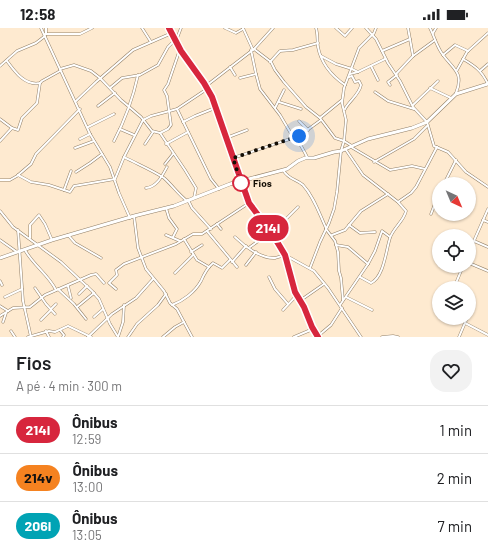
<!DOCTYPE html>
<html lang="pt">
<head>
<meta charset="utf-8">
<style>
  body { margin:0; font-family:Barlow,sans-serif; background:#f2f2f2; color:#202124; height:100vh; display:flex; flex-direction:column; font-size:15px; white-space:nowrap }
  * { box-sizing:border-box; margin:0 }
  p { font-size:13px; color:#757577 }
  .icon { flex:none; width:22px; height:22px; fill:none; stroke:currentColor; stroke-width:2; stroke-linecap:round; stroke-linejoin:round }
  .map { position:relative; height:309px; overflow:hidden }
  .sheet { display:flex; flex-direction:column; background:#fff; flex:1 }
  .sheet>* { flex:none }
  .badge { padding:0 8px; border-radius:13px; font-size:14px; line-height:26px }
  .needle { width:26px; rotate:136deg }
  .buttons { position:absolute; left:432px; top:149px; display:grid; gap:8px }
  .buttons a { display:grid; place-items:center; width:44px; height:44px; border-radius:50%; background:#fff; box-shadow:0 1px 3px #0004; font-size:20px }
  .you { position:absolute; width:20px; height:20px; margin:-10px; border:3px solid #fff; border-radius:50%; background:#1a73e8; box-shadow:0 0 0 6px #1a73e833 }
  .map>.badge { position:absolute; translate:-50% -50%; box-shadow:0 0 0 2px #fff }
  .round { display:grid; place-items:center; flex:none; width:42px; height:42px; border-radius:16px; background:#f2f2f2 }
  .headline { display:flex; align-items:center; justify-content:space-between; height:68px; padding:0 16px }
  h1 { font-size:19px; font-weight:600; line-height:30px }
  ul { padding:0; list-style:none }
  li { display:flex; align-items:center; gap:12px; height:48px; padding:0 16px; border-top:1px solid #e0e0e0 }
  li div { flex:1 }
  li b { display:block; font-size:15px }
  li em { font-style:normal }
  li .badge { min-width:44px; font-weight:700; text-align:center }
  .status { display:flex; justify-content:space-between; align-items:center; height:28px; padding:0 20px; background:#fff; direction:ltr }
  .status svg { height:11px; fill:currentColor }
  .map>svg:first-child { display:block }
  .lines { fill:none; stroke-linecap:round; stroke-linejoin:round }
  .street-casing { stroke:#938169; stroke-width:3 }
  .secondary-casing { stroke:#938169; stroke-width:4 }
  .street { stroke:#fff; stroke-width:2 }
  .secondary { stroke:#fff; stroke-width:3 }
  .line-casing { stroke:#fff; stroke-width:9 }
  .line { stroke:#d7263d; stroke-width:6 }
  .walk { stroke:#140e05; stroke-width:4; stroke-dasharray:0 7.2 }
  .stop-dot { fill:#fff; stroke:#d7263d; stroke-width:2 }
  .labels { text-anchor:middle; stroke-width:3; stroke-linejoin:round; paint-order:stroke }
  .stop-label { font-size:10px; font-weight:bold; fill:#140e05; stroke:#feead0; text-anchor:start }
</style>
</head>
<body>
<div class="status"><b>12:58</b><svg viewBox="0 0 49 12"><path d="M0 12V9h3v3zM5 12V6h3v6zM10 12V3h3v9zM15 12V0h3v12zM26 1h20v11H26zM47 4h2v5h-2z"/></svg></div>
<div class="map">
<svg width="488" height="309" viewBox="0 0 488 309">
  <rect width="100%" height="100%" fill="#feead0"/>
  <g class="lines">
    <!-- street casing -->
    <g class="street-casing">
      <g id="street">
        <polyline points="41,0 90,106 110,139 119,165 130,190"/>
        <polyline points="142,0 151,14"/>
        <polyline points="225,0 236,5 243,1"/>
        <polyline points="243,0 253,22"/>
        <path d="M316,0C318,6 317,13 318,19C321,35 332,48 345,57"/>
        <polyline points="336,0 345,8 352,0"/>
        <polyline points="366,0 376,11 388,35 400,53 413,79 427,94 434,118 448,124 466,144 488,159"/>
        <polyline points="408,0 413,28"/>
        <path d="M430,0C434,8 436,16 441,24C451,40 465,43 456,65"/>
        <polyline points="46,5 46,0"/>
        <polyline points="433,5 436,0"/>
        <polyline points="45,6 80,6 92,0"/>
        <polyline points="176,13 181,0"/>
        <polyline points="254,21 271,34 275,42 284,54 306,79 320,90 335,110 344,113 352,118"/>
        <polyline points="251,22 256,46 260,61 280,87 293,109"/>
        <polyline points="382,23 410,11"/>
        <polyline points="443,27 455,17 468,23"/>
        <polyline points="321,28 336,36 352,41 358,44"/>
        <path d="M463,31C475,38 482,43 488,56"/>
        <path d="M7,33C15,44 25,58 40,55L42,53L60,43"/>
        <polyline points="270,34 280,23 293,22 318,15"/>
        <polyline points="0,38 17,23 36,15 45,8"/>
        <polyline points="371,38 378,52"/>
        <polyline points="230,39 235,47"/>
        <polyline points="60,41 74,37 91,43 100,50 121,72 141,89 152,103 160,105 168,101 171,97 167,68 164,62 168,56 180,21"/>
        <polyline points="457,42 467,24 488,5"/>
        <polyline points="480,43 488,36"/>
        <polyline points="350,46 358,44 385,31"/>
        <polyline points="396,46 413,28 435,12"/>
        <polyline points="240,50 256,46"/>
        <polyline points="390,57 388,54 397,47"/>
        <polyline points="206,58 254,21 273,0"/>
        <polyline points="110,60 122,50 140,47 158,37 168,19 175,12"/>
        <polyline points="430,60 451,70"/>
        <polyline points="375,64 388,73 414,81"/>
        <polyline points="76,73 96,54 133,22 172,5"/>
        <polyline points="279,74 301,81"/>
        <polyline points="413,77 438,53"/>
        <polyline points="98,78 115,65"/>
        <polyline points="275,80 284,62"/>
        <polyline points="177,81 211,151 219,161"/>
        <path d="M345,81C349,73 359,67 361,57L359,53L355,54L352,48L349,49"/>
        <polyline points="320,90 342,72"/>
        <polyline points="0,91 12,100 18,102 22,90 37,75 40,55"/>
        <polyline points="299,93 308,102"/>
        <polyline points="183,94 195,88 215,80"/>
        <polyline points="88,99 114,86"/>
        <polyline points="120,101 134,107"/>
        <polyline points="160,105 185,142 196,160 194,170"/>
        <polyline points="296,109 305,125 307,129"/>
        <polyline points="226,110 247,102"/>
        <polyline points="80,111 90,106"/>
        <polyline points="0,113 12,100"/>
        <path d="M114,113C125,92 133,70 138,47"/>
        <polyline points="145,116 153,104"/>
        <polyline points="166,116 188,104"/>
        <polyline points="351,119 390,142 412,138 425,141"/>
        <polyline points="75,120 94,113"/>
        <path d="M346,122L363,147L398,174L406,183C404,193 393,200 390,210C386,222 384,249 371,255L360,249"/>
        <polyline points="341,123 344,113 346,92 342,75 344,60 359,20 374,5 376,0"/>
        <path d="M124,129C137,136 152,142 164,150C172,157 178,166 187,173"/>
        <polyline points="233,130 299,108 321,92"/>
        <polyline points="374,134 414,111 427,98"/>
        <polyline points="165,136 173,126"/>
        <path d="M283,142C289,152 296,151 303,157C314,169 319,185 326,200"/>
        <polyline points="76,144 90,135 102,126"/>
        <polyline points="18,147 31,154 49,157 70,164 74,158 115,151 124,129 143,92 151,88 177,81 207,61"/>
        <polyline points="0,152 10,152 17,148 31,136 36,126 80,81"/>
        <polyline points="444,156 456,132"/>
        <path d="M146,160C157,159 162,148 167,139"/>
        <polyline points="64,162 71,143"/>
        <polyline points="188,172 192,180 211,201"/>
        <polyline points="398,174 411,165 416,159 437,119"/>
        <polyline points="166,180 169,190 177,201 173,209"/>
        <polyline points="0,183 13,199 61,234 92,263 99,271 110,296 118,309"/>
        <polyline points="431,186 439,165"/>
        <polyline points="134,188 138,220 146,241 164,263 170,275 177,281 192,309"/>
        <polyline points="483,192 488,194"/>
        <polyline points="217,196 221,201"/>
        <polyline points="349,197 360,205 375,204"/>
        <polyline points="326,201 335,213 338,224 339,243 341,250 343,272"/>
        <polyline points="18,202 23,273 31,309"/>
        <polyline points="207,203 237,239"/>
        <polyline points="68,207 75,215 101,230"/>
        <polyline points="166,207 180,213"/>
        <polyline points="332,207 345,202 361,183 388,166"/>
        <path d="M235,209C244,218 261,231 275,230C278,229 282,228 285,227L314,243L328,260L361,309"/>
        <polyline points="30,210 30,197 39,187 45,196 52,212"/>
        <polyline points="184,211 197,232 209,239"/>
        <polyline points="0,212 17,224"/>
        <polyline points="474,213 488,219"/>
        <polyline points="336,217 348,219 368,236"/>
        <polyline points="250,219 279,198 298,179"/>
        <path d="M25,222C33,237 48,246 56,262"/>
        <polyline points="191,224 202,217"/>
        <polyline points="469,224 488,181"/>
        <polyline points="232,234 246,218"/>
        <polyline points="469,235 488,243"/>
        <polyline points="246,237 256,224"/>
        <polyline points="310,240 320,214 329,195 334,181 337,164 341,123"/>
        <polyline points="175,245 193,227"/>
        <polyline points="269,249 275,261 288,276"/>
        <polyline points="0,253 2,257"/>
        <polyline points="68,258 71,270"/>
        <polyline points="35,260 46,276 55,286"/>
        <polyline points="454,260 463,238"/>
        <polyline points="58,261 74,276 86,291"/>
        <polyline points="116,261 109,255 117,247 116,242 124,236 176,216 193,206 202,206 249,175"/>
        <polyline points="79,266 87,258"/>
        <polyline points="5,269 22,261"/>
        <polyline points="346,269 372,282"/>
        <polyline points="301,272 324,256"/>
        <path d="M172,277C183,273 195,264 201,253C204,246 207,240 213,235L222,240L230,232"/>
        <polyline points="340,277 368,236 375,223 382,203 390,209"/>
        <polyline points="0,278 8,283"/>
        <polyline points="77,279 94,265"/>
        <polyline points="51,281 56,276"/>
        <polyline points="283,282 297,267"/>
        <polyline points="0,288 13,280 30,279 45,267 91,247 96,246 104,255"/>
        <polyline points="94,289 103,281"/>
        <polyline points="41,292 51,282"/>
        <polyline points="3,294 6,285"/>
        <polyline points="465,295 488,307"/>
        <polyline points="60,302 64,307 63,309"/>
        <polyline points="11,303 15,309"/>
        <polyline points="46,303 49,309"/>
        <polyline points="318,308 331,297 342,280"/>
        <polyline points="28,309 49,303 55,304 68,298 91,309"/>
        <polyline points="88,309 112,286 136,270 153,251"/>
        <polyline points="118,309 123,294 124,277"/>
        <polyline points="128,309 137,296 158,277 166,266"/>
        <polyline points="163,309 175,299 184,294"/>
        <polyline points="294,309 313,301"/>
        <polyline points="382,309 393,308 398,309"/>
        <polyline points="459,309 467,290"/>
      </g>
    </g>
    <!-- secondary casing -->
    <g class="secondary-casing">
      <g id="secondary">
        <polyline points="169,0 181,23 204,55 212,69 249,175 273,207 285,227 295,264 305,279 312,299 318,309"/>
        <polyline points="0,230 52,212 134,188 174,178 230,156 287,141 298,133 305,130 314,130 334,124 341,123 368,111 412,100 427,94 456,66 488,56"/>
      </g>
    </g>
    <!-- street -->
    <use href="#street" class="street"/>
    <!-- secondary -->
    <use href="#secondary" class="secondary"/>
  </g>
  <g class="lines">
    <!-- line casing -->
    <g class="line-casing">
      <polyline id="line" points="169,0 181,23 204,55 212,69 249,175 273,207 285,227 295,264 304,279 312,299 318,309"/>
    </g>
    <!-- line -->
    <use href="#line" class="line"/>
    <!-- walk -->
    <polyline class="walk" points="241,155 233,130 299,108"/>
  </g>
  <!-- markers -->
  <circle class="stop-dot" cx="241" cy="155" r="8"/>
  <g class="labels">
    <!-- stop labels -->
    <g class="stop-label">
      <text x="253" y="159">Fios</text>
    </g>
  </g>
</svg>
<div class="buttons">
<a><svg class="needle" viewBox="-14 -14 28 28"><path d="M0-13l5 13h-10z" fill="#e53935"/><path d="M0 13l5-13h-10z" fill="#757577"/></svg></a>
<a><svg class="icon" aria-label="locate" viewBox="0 0 24 24"><circle cx="12" cy="12" r="6"/><path d="M12 2v4M12 18v4M2 12h4M18 12h4"/></svg></a>
<a><svg class="icon" aria-label="layers" viewBox="0 0 24 24"><path d="M12 4l9 5-9 5-9-5zM3 14l9 5 9-5"/></svg></a>
</div>
<div class="you" style="left:299px;top:108px"></div>
<b class="badge" style="left:268px;top:200px;background:#d7263d;color:#fff">214i</b>
</div>
<section class="sheet">
<div class="headline"><div><h1>Fios</h1><p>A pé · 4 min · 300 m</p></div><a class="round"><svg class="icon" aria-label="heart" viewBox="0 0 24 24"><path d="M12 20l-8-8c-3-5 5-10 8-4 3-6 11-1 8 4z"/></svg></a></div>
<ul>
<li><span class="badge" style="background:#d7263d;color:#fff">214i</span><div><b>Ônibus</b><p>12:59</p></div><em>1 min</em></li>
<li><span class="badge" style="background:#f58220;color:#111">214v</span><div><b>Ônibus</b><p>13:00</p></div><em>2 min</em></li>
<li><span class="badge" style="background:#00a3b4;color:#fff">206i</span><div><b>Ônibus</b><p>13:05</p></div><em>7 min</em></li>
</ul>
</section>
</body>
</html>
